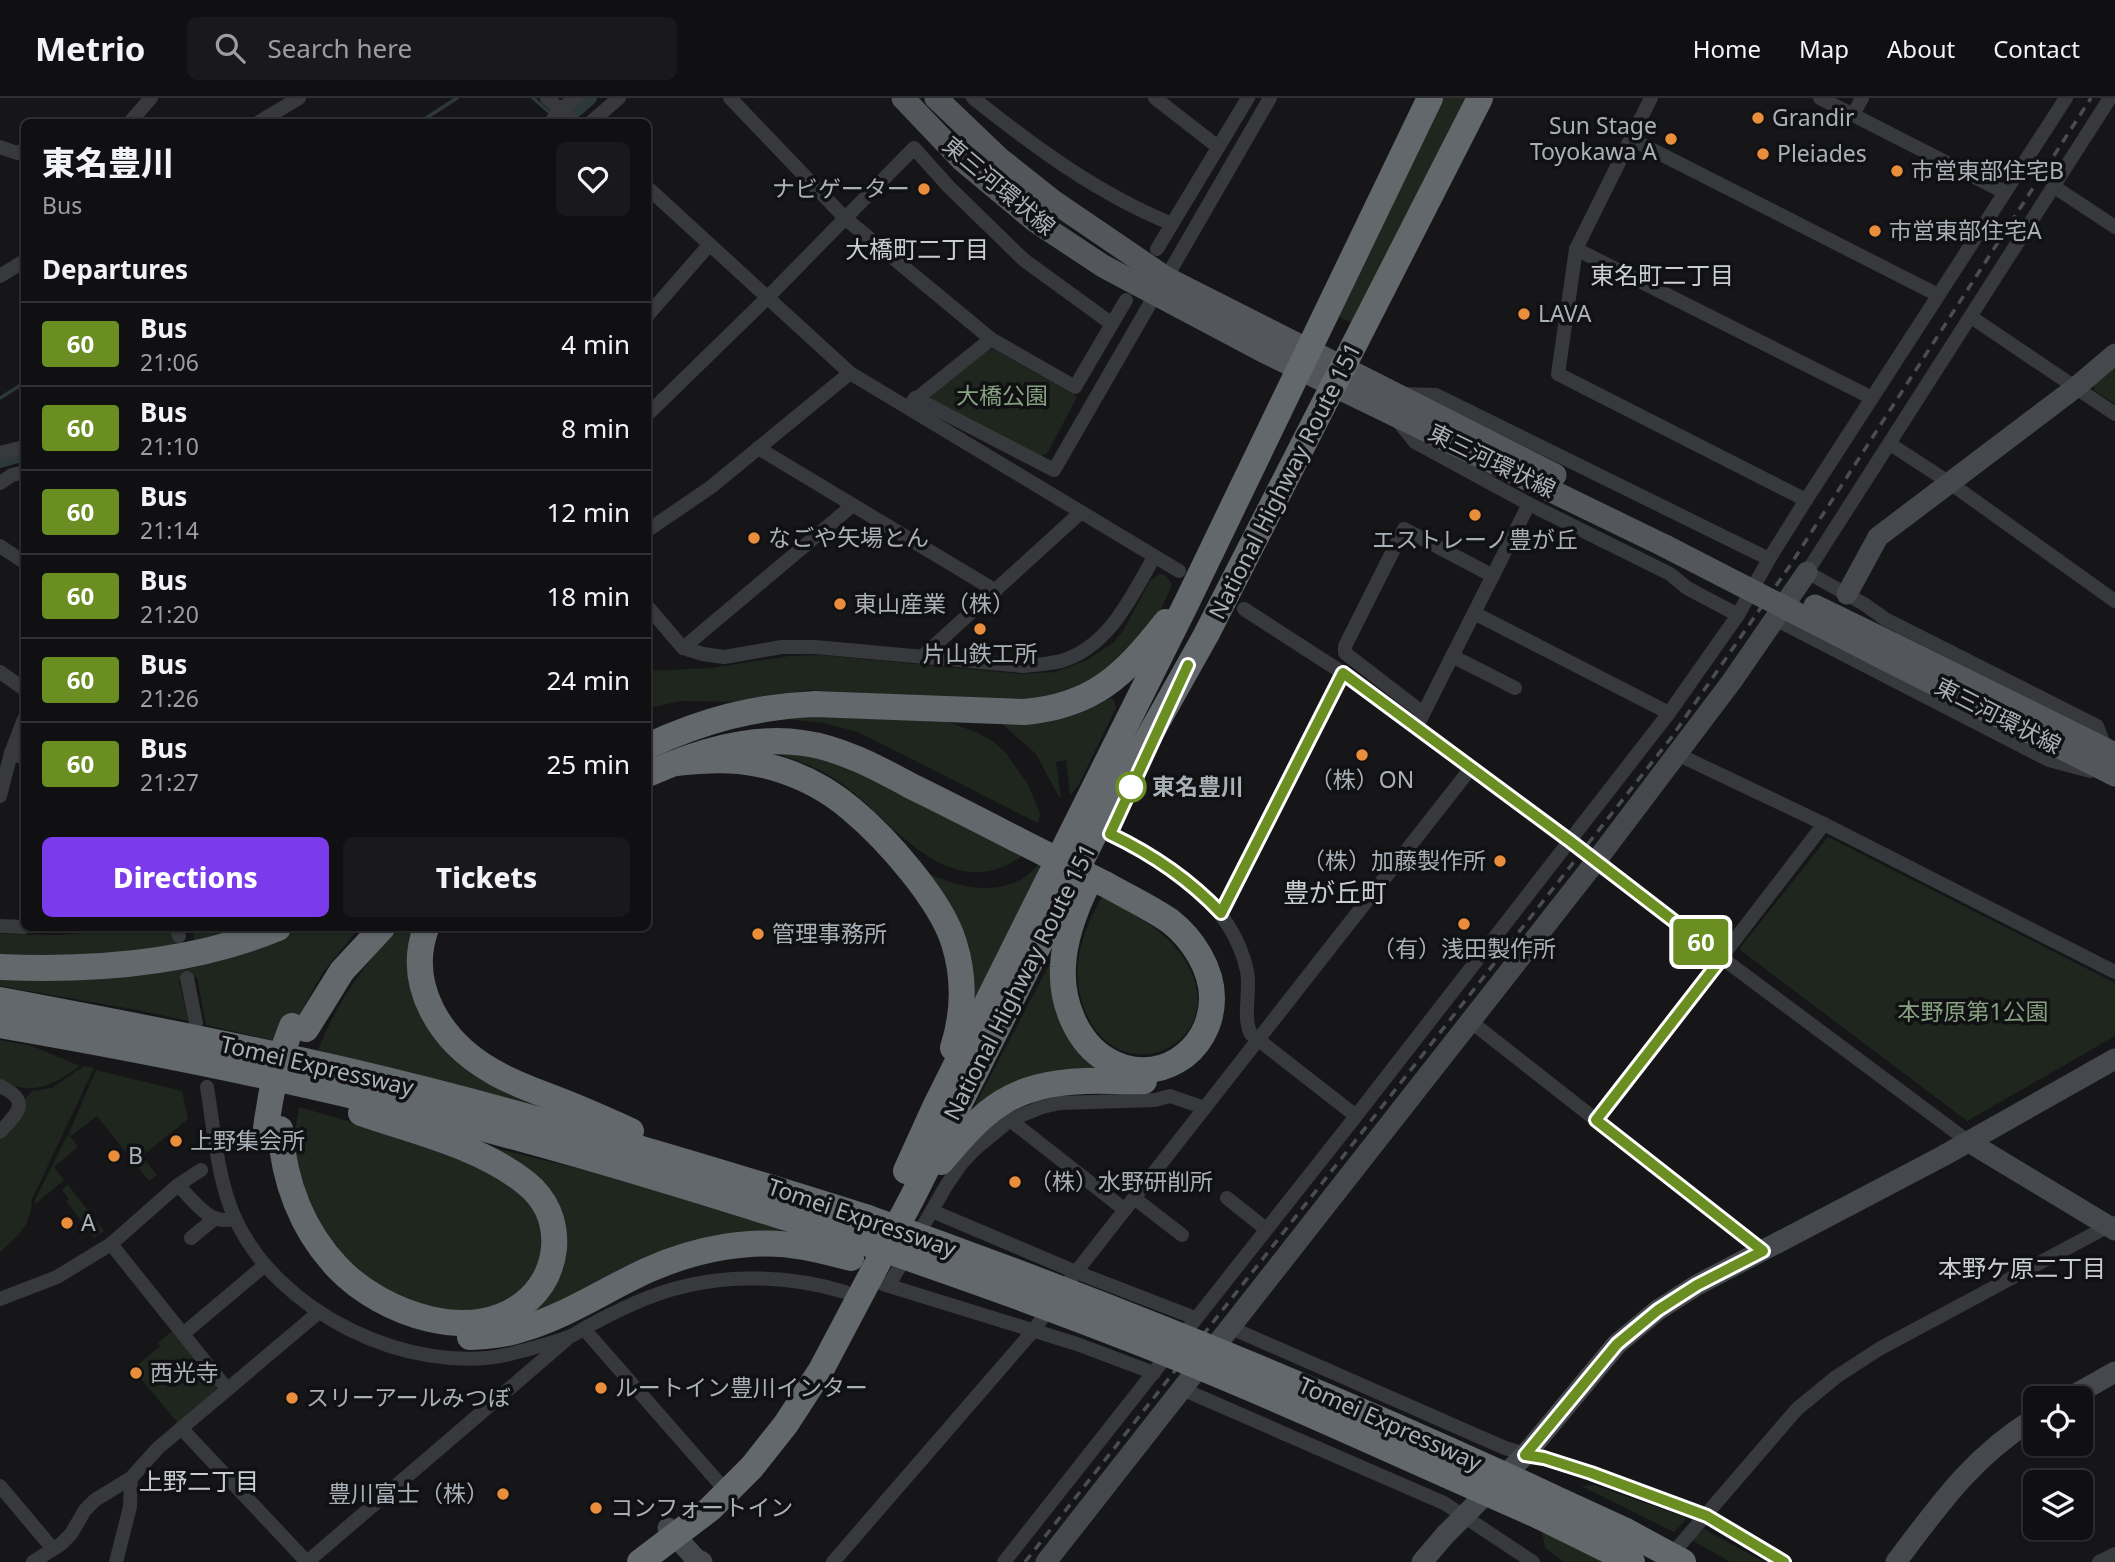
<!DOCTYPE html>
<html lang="en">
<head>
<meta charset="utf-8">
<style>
  body { margin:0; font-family:"Noto Sans","Noto Sans JP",sans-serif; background:#19191b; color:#f1f3f6; height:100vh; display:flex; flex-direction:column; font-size:26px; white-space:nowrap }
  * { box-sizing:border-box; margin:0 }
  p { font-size:23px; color:#9c9d9f }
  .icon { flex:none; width:38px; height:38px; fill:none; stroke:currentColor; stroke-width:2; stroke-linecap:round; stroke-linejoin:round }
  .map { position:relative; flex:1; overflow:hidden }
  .drawer { position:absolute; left:21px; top:21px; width:630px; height:812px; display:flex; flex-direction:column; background:#101012; border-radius:10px; box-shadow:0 2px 5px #0004,0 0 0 2px #303032 }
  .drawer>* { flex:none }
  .badge { padding:0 14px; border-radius:5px; font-size:24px; line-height:46px }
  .tools { position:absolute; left:2023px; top:1288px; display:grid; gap:14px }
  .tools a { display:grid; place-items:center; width:70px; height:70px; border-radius:10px; background:#101012; box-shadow:0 2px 5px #0004,0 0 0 2px #303032; font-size:35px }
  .map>.badge { position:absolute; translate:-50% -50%; box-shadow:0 0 0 4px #fff }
  h2 { padding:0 21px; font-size:26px; line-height:63px }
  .round { display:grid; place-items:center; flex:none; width:74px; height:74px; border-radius:10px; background:#19191b }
  .head { display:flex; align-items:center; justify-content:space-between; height:119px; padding:0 21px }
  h1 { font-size:33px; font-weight:800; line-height:52px }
  .primary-button { display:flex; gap:14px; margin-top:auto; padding:14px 21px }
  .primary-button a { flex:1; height:80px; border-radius:10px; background:#7c3aed; color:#fff; font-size:28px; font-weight:800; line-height:80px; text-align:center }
  .primary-button a+a { background:#19191b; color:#f1f3f6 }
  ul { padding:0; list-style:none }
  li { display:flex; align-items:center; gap:21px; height:84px; padding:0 21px; border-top:2px solid #303032 }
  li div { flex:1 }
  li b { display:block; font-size:26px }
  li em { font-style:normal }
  li .badge { min-width:77px; font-weight:700; text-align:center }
  header { display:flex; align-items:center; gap:42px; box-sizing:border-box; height:98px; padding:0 35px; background:#101012; border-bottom:2px solid #303032 }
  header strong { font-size:33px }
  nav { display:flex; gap:38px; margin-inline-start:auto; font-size:24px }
  .search { width:490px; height:63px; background:#19191b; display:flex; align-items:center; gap:18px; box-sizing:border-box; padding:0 24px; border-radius:10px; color:#9c9d9f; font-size:26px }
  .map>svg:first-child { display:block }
  .green { fill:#1e261e }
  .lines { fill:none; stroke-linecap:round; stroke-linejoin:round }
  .stream { stroke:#2d383b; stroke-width:3.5 }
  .canal { stroke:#2d383b; stroke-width:14 }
  .street { stroke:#37393d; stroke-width:14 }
  .secondary { stroke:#45484d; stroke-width:21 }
  .primary { stroke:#53575c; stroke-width:23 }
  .highway { stroke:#63686d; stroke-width:26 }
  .rail { stroke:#4a4d52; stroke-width:3.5; stroke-dasharray:9 7; stroke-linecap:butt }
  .primary-bridge { stroke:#53575c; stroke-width:23 }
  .highway-bridge { stroke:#63686d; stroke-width:26 }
  .line-casing { stroke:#fff; stroke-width:16 }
  .line { stroke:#6b8e23; stroke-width:10 }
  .poi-dot { fill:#ea8e3b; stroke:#111113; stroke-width:2.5 }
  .stop-dot { fill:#fff; stroke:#6b8e23; stroke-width:3.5 }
  .labels { text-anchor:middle; stroke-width:7; stroke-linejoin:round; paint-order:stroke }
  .poi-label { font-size:23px; fill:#a9b0b7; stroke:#111113; text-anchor:start }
  .street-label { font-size:23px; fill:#a9b0b7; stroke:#111113 }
  .park-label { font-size:23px; fill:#85a180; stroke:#111113 }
  .stop-label { font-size:23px; font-weight:bold; fill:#a9b0b7; stroke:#111113; text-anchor:start }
  .neighbourhood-label { font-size:24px; fill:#c9ced3; stroke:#111113 }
  .quarter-label { font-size:26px; fill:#c9ced3; stroke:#111113 }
</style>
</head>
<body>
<header>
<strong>Metrio</strong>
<div class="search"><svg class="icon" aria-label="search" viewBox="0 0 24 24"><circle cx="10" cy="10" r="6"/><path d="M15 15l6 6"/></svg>Search here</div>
<nav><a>Home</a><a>Map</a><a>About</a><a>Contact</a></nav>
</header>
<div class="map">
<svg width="2115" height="1464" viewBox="0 0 2115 1464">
  <rect width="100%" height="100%" fill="#161618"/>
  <!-- green -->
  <g class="green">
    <polygon points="1439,0 1471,0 1352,225 1334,216"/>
    <polygon points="994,251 1077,299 1047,356 1038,358 931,302 931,294 987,252"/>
    <polygon points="2115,263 2115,306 2094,292 2093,281"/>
    <polygon points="1159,476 1165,477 1172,486 1154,527 1104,582 1030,604 808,592 737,604 681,603 648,610 648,573 711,570 789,558 821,557 1020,576 1055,574 1087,562 1114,544 1123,533 1150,483"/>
    <path d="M1111,600L1114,602L1116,610L1078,688L1070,697L1066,662L1056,664L1061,700L1058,697L1036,656L1001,625C1050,625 1067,624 1111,600Z"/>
    <polygon points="787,617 948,624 978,635 994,644 1006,655 1027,685 1039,712 1040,717 1038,725 858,634 824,625 786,621"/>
    <path d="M778,656L834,659L1022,758C948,810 894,723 841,685C821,671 800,663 778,656Z"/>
    <polygon points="1828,739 2115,885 2115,938 1967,1023 1739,851"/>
    <path d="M1039,765L1041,766L1036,781L975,903L929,776C966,792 1011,801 1039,765Z"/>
    <path d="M1103,797C1131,814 1164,832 1183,859C1240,945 1113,1004 1082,904C1070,866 1084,830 1103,797Z"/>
    <polygon points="134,830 173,830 177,847 93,857 0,857 0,836 60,837"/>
    <polygon points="192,830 247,830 194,842"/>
    <polygon points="303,830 359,830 323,874 284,945 206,927 197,879 179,882 188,923 137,912 0,888 0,875 244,850"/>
    <path d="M398,830H423L418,898L540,1010L318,952C336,906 364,866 398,830Z"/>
    <polygon points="1050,865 1053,867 1098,971 973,1011"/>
    <path d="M0,942L32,948L80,968C50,988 36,998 0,983Z"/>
    <path d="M84,968L94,970L32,1101C31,1128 19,1137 0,1154V1042C10,1030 27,1018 25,1001L32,993L52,990Z"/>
    <polygon points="96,972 182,993 188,1021 142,1058 157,1077 149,1083 97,1018 71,1038 69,1035"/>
    <polygon points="299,1009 424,1045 524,1092 546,1131 534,1185 483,1217 400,1204 341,1163 297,1083 294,1039"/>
    <polygon points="68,1036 78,1049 54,1069 64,1082 35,1106 35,1102"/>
    <polygon points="462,1042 604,1077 822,1141 791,1139 501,1226 563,1136"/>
    <polygon points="68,1087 104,1133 94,1140 66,1103 69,1101 62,1092"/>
    <polygon points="172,1233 217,1287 216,1293 178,1325 133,1271 160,1248 158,1245"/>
    <polygon points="1594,1387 1684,1419 1686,1422 1674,1434 1581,1388"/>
    <polygon points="1541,1427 1615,1464 1564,1464 1545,1450"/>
    <polygon points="1704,1431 1764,1464 1730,1464 1692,1442"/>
  </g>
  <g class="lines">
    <!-- stream -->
    <g class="stream">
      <polyline points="533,0 549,14"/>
      <polyline points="420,24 457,0"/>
      <polyline points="0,300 24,285"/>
    </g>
    <!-- canal -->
    <g class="canal">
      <polyline points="562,24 590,0"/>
      <polyline points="0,363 24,356"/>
    </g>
    <!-- street -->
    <g class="street">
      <polyline points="547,0 574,24"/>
      <polyline points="730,0 846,121 991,241 1075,289 1126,202"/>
      <path d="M973,0C1035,49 1098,96 1172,126"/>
      <polyline points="1155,0 1218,49"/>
      <polyline points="1651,0 1576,151 1558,276 1806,402"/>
      <polyline points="1820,0 2004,94"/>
      <polyline points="1853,17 1862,0"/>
      <polyline points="130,24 151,0"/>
      <polyline points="259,24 299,0"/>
      <polyline points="551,24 560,11 577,0"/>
      <polyline points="591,24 619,0"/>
      <polyline points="1631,41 1938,197"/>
      <polyline points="0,49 17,55 24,52"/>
      <polyline points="2053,88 2115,129"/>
      <polyline points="648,90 850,275 1179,473"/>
      <polyline points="1157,151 1248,0"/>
      <polyline points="1576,151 1872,300"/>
      <polyline points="0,178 24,163"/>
      <polyline points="1166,180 1270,0"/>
      <polyline points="648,217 709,147"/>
      <polyline points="1971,219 2115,316"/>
      <polyline points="1401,296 1436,297 1769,461"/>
      <polyline points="915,300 1054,372 1155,197"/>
      <polyline points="910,306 991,241"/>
      <polyline points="648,316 768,199 914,50 949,89 1024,162 1112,226"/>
      <polyline points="1398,323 1415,344 1529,406 1670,476 1687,490 1738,517"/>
      <polyline points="1890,346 1950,385 2115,503"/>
      <polyline points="758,350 996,493"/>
      <polyline points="0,355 24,349"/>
      <polyline points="0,385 12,377 24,374"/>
      <polyline points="648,432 711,389 850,275"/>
      <polyline points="0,448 24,464"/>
      <path d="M648,509L683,550L703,556L724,559L782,549H815L1023,568C1036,567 1049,566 1061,563C1109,549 1132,498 1154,459"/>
      <polyline points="1244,511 1343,575 1571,743 1722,860 1969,1044"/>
      <polyline points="1474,515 1669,615"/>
      <polyline points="1773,520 2049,662 2090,673"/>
      <polyline points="683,550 853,407"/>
      <polyline points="923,558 1079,416"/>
      <polyline points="1452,558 1515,590"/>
      <polyline points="0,574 24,591"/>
      <polyline points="1423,615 1345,555 1345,548 1404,431 1493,478"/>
      <polyline points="1420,622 1529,406"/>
      <polyline points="2106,652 2097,628 1885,521 1864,506 1807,474 2110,0"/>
      <polyline points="11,655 24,660"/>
      <polyline points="1677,656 1824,726 2115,874"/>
      <polyline points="0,698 11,655 24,621"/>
      <path d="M1097,731C1161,760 1231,799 1247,873C1251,893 1242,919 1251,936L1356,1018"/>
      <polyline points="1221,815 1343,575"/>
      <polyline points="0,828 24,829"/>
      <polyline points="177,830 179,838"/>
      <polyline points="187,880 196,925"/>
      <polyline points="1470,923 1763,1153"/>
      <path d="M0,988C31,1003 19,1014 0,1034"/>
      <path d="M207,989C214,1031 217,1079 234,1118C276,1214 409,1279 510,1256C530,1251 552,1245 571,1238C579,1234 586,1229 594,1225C611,1216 629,1207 647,1200C710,1175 781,1175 845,1194"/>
      <polyline points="1010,1022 1125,1112"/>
      <polyline points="1596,1022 1824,726"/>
      <polyline points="178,1087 201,1072"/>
      <polyline points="1134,1100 1182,1137"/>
      <polyline points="1227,1100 1266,1131"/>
      <polyline points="932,1113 1076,1174 1195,1220"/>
      <polyline points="191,1140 214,1121"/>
      <polyline points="883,1186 1077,1246 1154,1275"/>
      <polyline points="889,1187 946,1088 961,1066 975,1051 1010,1022 1042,1009 1060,1005 1155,1002 1170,998 1205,1010"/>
      <polyline points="0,1201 57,1179 111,1146"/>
      <polyline points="1229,1229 1505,1350 1591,1375 1707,1418 1784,1464"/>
      <polyline points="584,1231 719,1385"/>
      <polyline points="183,1236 265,1167"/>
      <path d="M227,1291L111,1146L178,1087C193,1102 211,1130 235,1120"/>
      <polyline points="1182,1291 1444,1405 1533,1464"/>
      <polyline points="181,1330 307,1464"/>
      <polyline points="0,1388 53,1451"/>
      <polyline points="1679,1448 1797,1311 1836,1279 1879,1251 2114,1125"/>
      <polyline points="33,1464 61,1446 71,1436 85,1412 95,1402 131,1380 158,1350 319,1214"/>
      <polyline points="116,1464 130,1409 131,1380"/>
      <polyline points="307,1464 566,1242"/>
      <polyline points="833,1464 1033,1233 1076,1174 1471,670"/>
      <polyline points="1004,1464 1356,1018 1669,615 1738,517 1769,461 1806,402 2066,0"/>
      <polyline points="2099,1464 2115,1456"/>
    </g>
    <!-- secondary -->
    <g class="secondary">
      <polyline points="1847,496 1878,439 2075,290 2115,256"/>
      <polyline points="1969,1044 2115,1132"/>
      <polyline points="2069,1300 2115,1274"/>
      <polyline points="668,1430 696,1461 702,1464"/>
      <polyline points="1046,1464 1596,763 1732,583 1807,474"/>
      <polyline points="1422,1464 1445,1437 1525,1357 1617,1246 1658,1212 1697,1187 1943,1058 2115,961"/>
      <path d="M1896,1464C1939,1407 1973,1358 2035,1320"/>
    </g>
    <!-- primary -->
    <g class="primary">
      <polyline points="903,0 963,63 1035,123 1103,168 1267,255 1665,448"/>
      <polyline points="936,0 1000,61 1053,103 1166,180 1555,377"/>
      <polyline points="1895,547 2115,656"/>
      <polyline points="1887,562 2115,677"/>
    </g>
    <!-- highway -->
    <g class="highway">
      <path d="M648,648C704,622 753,609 815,606L1024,614C1094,608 1124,577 1166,524"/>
      <path d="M676,665C713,661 746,660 781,672C806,680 831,694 851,711C886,740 941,802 954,845C965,880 964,915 953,950"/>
      <path d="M648,676C695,655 750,637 803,645C841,650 878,670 911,688C946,705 981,723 1016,741"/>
      <path d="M1089,783C1076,809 1064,840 1063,869C1061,903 1076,944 1107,962C1155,991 1212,955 1212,900C1212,871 1193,841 1170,823C1150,809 1126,798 1105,786"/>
      <path d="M426,830C405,888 441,944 492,973C517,988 545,996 571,1007C591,1015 611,1024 631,1033"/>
      <path d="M0,869C93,873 191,866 278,830"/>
      <path d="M0,902C118,924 236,947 353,974C527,1015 698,1066 868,1120"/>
      <path d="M0,927C156,954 312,985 466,1026C597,1060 727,1101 857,1142"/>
      <polyline points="306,931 342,873 382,830"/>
      <path d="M280,1031C284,1084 301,1131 338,1170C382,1216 476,1250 529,1201C544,1187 552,1170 554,1150C556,1124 546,1101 526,1085C480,1048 415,1034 361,1015"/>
      <path d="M941,1064C986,1010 1011,986 1085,983C1104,982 1124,984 1144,983"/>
      <polyline points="906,1073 936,1007 1187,504 1430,0"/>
      <path d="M470,1239C487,1238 505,1237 522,1231C567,1218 606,1191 648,1172C695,1151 753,1139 804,1149C820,1152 836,1156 851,1160"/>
      <polyline points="1550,1398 1624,1432 1683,1464"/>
      <polyline points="1539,1418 1632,1464"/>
      <polyline points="640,1464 710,1411 752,1369 786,1326 821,1272 913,1098 1097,731 1206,537 1480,0"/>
    </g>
    <!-- rail -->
    <polyline class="rail" points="1025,1464 1671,640 1789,469 2091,0"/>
    <!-- primary-bridge -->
    <g class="primary-bridge">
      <polyline points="1665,448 1887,562"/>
      <polyline points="1815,508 1895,547"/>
    </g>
    <!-- highway-bridge -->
    <g class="highway-bridge">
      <polyline points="1016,741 1105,786"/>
      <path d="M266,1031C270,995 278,962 292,928"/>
      <path d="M868,1120C1100,1202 1327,1294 1550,1398"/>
      <path d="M857,1142C952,1175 1047,1208 1140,1245C1275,1298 1406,1360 1539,1418"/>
    </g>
  </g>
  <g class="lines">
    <!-- line casing -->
    <g class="line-casing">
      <path id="line" d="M1188,567L1110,736C1152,756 1189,781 1221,815L1343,575L1570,743L1722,860L1596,1022L1763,1153L1697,1187L1658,1212L1617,1246L1525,1357L1544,1360L1591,1375L1707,1418L1784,1464"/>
    </g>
    <!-- line -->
    <use href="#line" class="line"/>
  </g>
  <!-- markers -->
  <g class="poi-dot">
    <circle cx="1758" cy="20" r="7"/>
    <circle cx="1671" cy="41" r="7"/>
    <circle cx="1763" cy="56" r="7"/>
    <circle cx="1897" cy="73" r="7"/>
    <circle cx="924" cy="91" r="7"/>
    <circle cx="1875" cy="133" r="7"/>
    <circle cx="1524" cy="216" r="7"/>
    <circle cx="1475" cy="417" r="7"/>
    <circle cx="754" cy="440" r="7"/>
    <circle cx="840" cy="506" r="7"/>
    <circle cx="980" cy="531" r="7"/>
    <circle cx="1362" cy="657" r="7"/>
    <circle cx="1500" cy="763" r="7"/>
    <circle cx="1464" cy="826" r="7"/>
    <circle cx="758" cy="836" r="7"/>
    <circle cx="176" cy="1043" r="7"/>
    <circle cx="114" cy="1058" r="7"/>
    <circle cx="1015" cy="1084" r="7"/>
    <circle cx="67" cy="1125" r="7"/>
    <circle cx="136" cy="1275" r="7"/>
    <circle cx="601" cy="1290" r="7"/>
    <circle cx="292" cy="1300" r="7"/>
    <circle cx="503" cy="1396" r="7"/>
    <circle cx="596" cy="1410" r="7"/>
  </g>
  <circle class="stop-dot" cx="1131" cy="689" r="14"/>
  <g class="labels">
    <!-- poi labels -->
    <g class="poi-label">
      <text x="1772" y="28">Grandir</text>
      <text x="1657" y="36" text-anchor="end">Sun Stage<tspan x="1657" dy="26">Toyokawa A</tspan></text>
      <text x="1777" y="64">Pleiades</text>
      <text x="1911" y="81">市営東部住宅B</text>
      <text x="910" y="99" text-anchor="end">ナビゲーター</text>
      <text x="1889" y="141">市営東部住宅A</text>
      <text x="1538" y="224">LAVA</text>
      <text x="768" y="448">なごや矢場とん</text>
      <text x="1475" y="450" text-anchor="middle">エストレーノ豊が丘</text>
      <text x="854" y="514">東山産業（株）</text>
      <text x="980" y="564" text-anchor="middle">片山鉄工所</text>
      <text x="1362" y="690" text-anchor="middle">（株）ON</text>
      <text x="1486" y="771" text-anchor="end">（株）加藤製作所</text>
      <text x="772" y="844">管理事務所</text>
      <text x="1464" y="859" text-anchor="middle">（有）浅田製作所</text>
      <text x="190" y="1051">上野集会所</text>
      <text x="128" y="1066">B</text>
      <text x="1029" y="1092">（株）水野研削所</text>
      <text x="81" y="1133">A</text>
      <text x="150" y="1283">西光寺</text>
      <text x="615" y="1298">ルートイン豊川インター</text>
      <text x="306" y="1308">スリーアールみつぼ</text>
      <text x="489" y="1404" text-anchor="end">豊川富士（株）</text>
      <text x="610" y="1418">コンフォートイン</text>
    </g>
    <!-- street labels -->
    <g class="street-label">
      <text transform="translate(999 88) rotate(40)" y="8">東三河環状線</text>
      <text transform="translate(1492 363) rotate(26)" y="8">東三河環状線</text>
      <text transform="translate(1285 383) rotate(-63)" y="8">National Highway Route 151</text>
      <text transform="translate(1998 618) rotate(27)" y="8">東三河環状線</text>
      <text transform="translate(1020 884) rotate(-63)" y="8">National Highway Route 151</text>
      <text transform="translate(317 968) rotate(13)" y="8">Tomei Expressway</text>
      <text transform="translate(862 1120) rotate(19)" y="8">Tomei Expressway</text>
      <text transform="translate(1390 1326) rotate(24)" y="8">Tomei Expressway</text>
    </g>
    <!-- park labels -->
    <g class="park-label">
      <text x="1002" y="306">大橋公園</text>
      <text x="1973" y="922">本野原第1公園</text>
    </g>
    <!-- stop labels -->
    <g class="stop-label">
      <text x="1152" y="697">東名豊川</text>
    </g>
    <!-- neighbourhood labels -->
    <g class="neighbourhood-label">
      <text x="917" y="160">大橋町二丁目</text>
      <text x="1662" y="186">東名町二丁目</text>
      <text x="2022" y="1179">本野ケ原二丁目</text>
      <text x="199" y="1392">上野二丁目</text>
    </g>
    <!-- quarter labels -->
    <g class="quarter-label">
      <text x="1335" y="804">豊が丘町</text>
    </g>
  </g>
</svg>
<div class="tools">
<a><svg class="icon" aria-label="locate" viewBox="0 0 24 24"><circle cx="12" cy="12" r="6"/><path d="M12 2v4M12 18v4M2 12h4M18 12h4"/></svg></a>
<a><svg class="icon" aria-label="layers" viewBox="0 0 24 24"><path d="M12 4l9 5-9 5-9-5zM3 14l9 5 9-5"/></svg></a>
</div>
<b class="badge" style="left:1701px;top:844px;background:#6b8e23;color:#fff">60</b>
<section class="drawer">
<div class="head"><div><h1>東名豊川</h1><p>Bus</p></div><a class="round"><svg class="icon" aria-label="heart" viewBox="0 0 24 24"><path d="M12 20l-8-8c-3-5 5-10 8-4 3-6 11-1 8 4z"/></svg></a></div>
<h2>Departures</h2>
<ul>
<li><span class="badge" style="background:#6b8e23;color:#fff">60</span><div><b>Bus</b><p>21:06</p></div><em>4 min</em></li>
<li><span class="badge" style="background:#6b8e23;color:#fff">60</span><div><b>Bus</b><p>21:10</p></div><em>8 min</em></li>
<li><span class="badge" style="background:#6b8e23;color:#fff">60</span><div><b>Bus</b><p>21:14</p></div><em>12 min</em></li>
<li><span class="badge" style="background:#6b8e23;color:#fff">60</span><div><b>Bus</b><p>21:20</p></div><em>18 min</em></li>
<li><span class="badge" style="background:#6b8e23;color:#fff">60</span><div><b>Bus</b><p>21:26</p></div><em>24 min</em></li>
<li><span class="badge" style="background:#6b8e23;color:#fff">60</span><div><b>Bus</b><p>21:27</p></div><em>25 min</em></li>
</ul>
<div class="primary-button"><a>Directions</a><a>Tickets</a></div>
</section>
</div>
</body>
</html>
